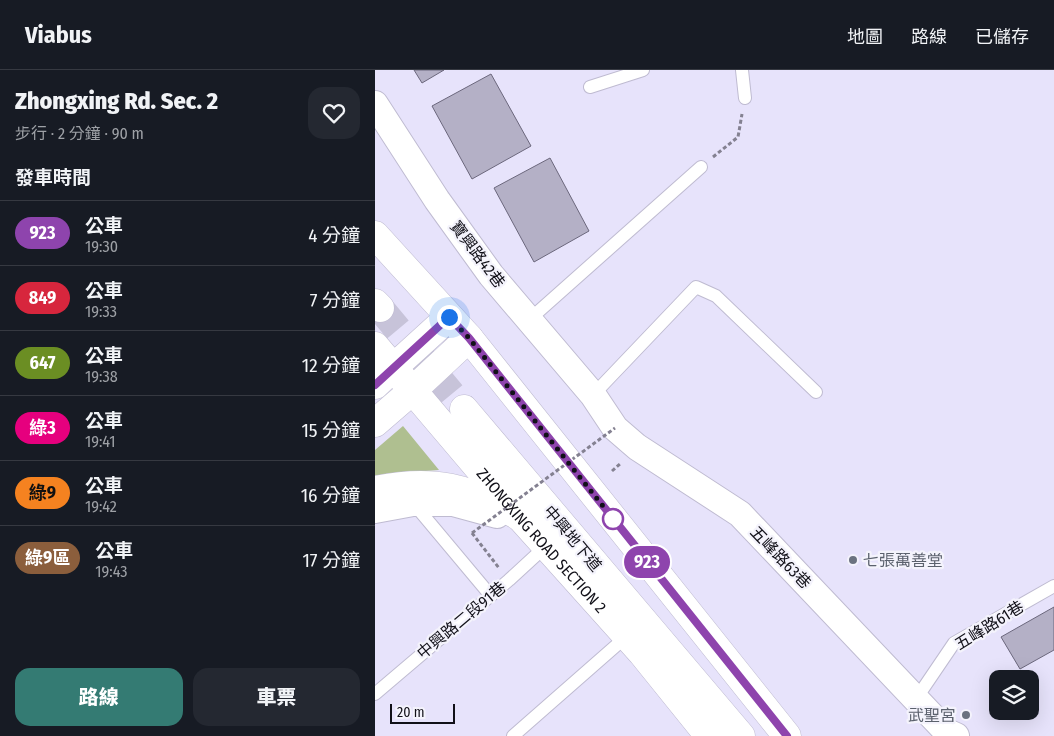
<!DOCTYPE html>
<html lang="zh-TW">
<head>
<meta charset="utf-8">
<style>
  body { margin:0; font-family:"Fira Sans Condensed","Noto Sans TC",sans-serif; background:#242831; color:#f1f3f6; height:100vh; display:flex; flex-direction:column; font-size:19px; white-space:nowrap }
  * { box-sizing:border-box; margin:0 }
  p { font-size:16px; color:#9ea1a6 }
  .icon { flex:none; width:28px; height:28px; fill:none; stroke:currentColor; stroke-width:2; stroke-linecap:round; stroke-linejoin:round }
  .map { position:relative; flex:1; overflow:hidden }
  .panel { display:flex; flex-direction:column; background:#171b24; width:375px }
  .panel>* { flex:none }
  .badge { padding:0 10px; border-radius:16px; font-size:18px; line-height:32px }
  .fabs { position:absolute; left:614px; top:600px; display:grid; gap:10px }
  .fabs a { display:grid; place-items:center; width:50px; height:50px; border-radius:10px; background:#171b24; box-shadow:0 5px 20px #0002; font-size:25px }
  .scale { position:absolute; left:15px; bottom:12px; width:65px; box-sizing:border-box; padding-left:5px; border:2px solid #111018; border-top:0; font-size:14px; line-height:18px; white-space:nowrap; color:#111018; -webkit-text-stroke:4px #f4f3fc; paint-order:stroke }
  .you { position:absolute; width:25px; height:25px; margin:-12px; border:4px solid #fff; border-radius:50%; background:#1a73e8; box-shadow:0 0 0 8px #1a73e833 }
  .map>.badge { position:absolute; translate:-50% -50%; box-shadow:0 0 0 2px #fff }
  h2 { padding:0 15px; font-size:19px; line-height:45px }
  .round { display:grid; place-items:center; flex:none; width:52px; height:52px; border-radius:15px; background:#242831 }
  .summary { display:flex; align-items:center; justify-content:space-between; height:85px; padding:0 15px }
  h1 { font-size:24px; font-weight:800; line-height:38px }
  .action { display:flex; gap:10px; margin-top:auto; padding:10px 15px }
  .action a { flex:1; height:58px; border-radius:15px; background:#347b73; color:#fff; font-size:20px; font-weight:800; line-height:58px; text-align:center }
  .action a+a { background:#242831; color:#f1f3f6 }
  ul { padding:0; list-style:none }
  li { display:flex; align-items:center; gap:15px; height:65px; padding:0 15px; border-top:1px solid #363941 }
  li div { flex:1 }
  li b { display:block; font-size:19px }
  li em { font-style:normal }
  li .badge { min-width:55px; font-weight:700; text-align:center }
  header { display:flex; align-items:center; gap:30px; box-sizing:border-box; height:70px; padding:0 25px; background:#171b24; border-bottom:1px solid #363941 }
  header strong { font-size:24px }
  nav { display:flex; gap:28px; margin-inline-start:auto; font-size:18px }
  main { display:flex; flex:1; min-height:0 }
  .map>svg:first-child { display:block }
  .green { fill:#afbf90 }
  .building { fill:#b4b0c6; stroke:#6b677c }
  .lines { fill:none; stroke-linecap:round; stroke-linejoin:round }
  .secondary-tunnel { stroke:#c7c3d9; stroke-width:28; stroke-dasharray:28 14; stroke-linecap:butt }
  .lane-casing { stroke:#bfbbd1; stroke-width:14 }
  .street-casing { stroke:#bfbbd1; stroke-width:28 }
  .secondary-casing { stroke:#bfbbd1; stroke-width:29 }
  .highway-casing { stroke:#bfbbd1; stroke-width:29 }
  .path { stroke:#848191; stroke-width:3; stroke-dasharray:4 2.5; stroke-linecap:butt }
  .lane { stroke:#fff; stroke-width:12 }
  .street { stroke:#fff; stroke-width:26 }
  .secondary { stroke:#fff; stroke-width:28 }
  .highway { stroke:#fff; stroke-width:28 }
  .path-bridge { stroke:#848191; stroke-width:3; stroke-dasharray:4 2.5; stroke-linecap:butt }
  .line-casing { stroke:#fff; stroke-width:11 }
  .line { stroke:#8e44ad; stroke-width:8 }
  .walk { stroke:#111018; stroke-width:5; stroke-dasharray:0 9 }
  .stop-dot { fill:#fff; stroke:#8e44ad; stroke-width:2.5 }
  .worship-dot { fill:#6b7280; stroke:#f4f3fc; stroke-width:2 }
  .labels { text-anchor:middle; stroke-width:4.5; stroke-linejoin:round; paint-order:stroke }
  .street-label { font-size:16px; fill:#111018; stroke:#f4f3fc }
  .worship-label { font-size:16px; fill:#5b616d; stroke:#f4f3fc; text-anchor:start }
</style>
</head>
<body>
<header>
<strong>Viabus</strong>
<nav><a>地圖</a><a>路線</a><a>已儲存</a></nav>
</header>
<main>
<section class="panel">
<div class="summary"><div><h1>Zhongxing Rd. Sec. 2</h1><p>步行 · 2 分鐘 · 90 m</p></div><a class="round"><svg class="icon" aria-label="heart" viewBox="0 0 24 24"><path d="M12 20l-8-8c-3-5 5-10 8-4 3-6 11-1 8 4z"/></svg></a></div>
<h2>發車時間</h2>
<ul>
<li><span class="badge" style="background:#8e44ad;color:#fff">923</span><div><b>公車</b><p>19:30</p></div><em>4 分鐘</em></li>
<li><span class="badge" style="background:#d7263d;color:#fff">849</span><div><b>公車</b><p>19:33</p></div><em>7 分鐘</em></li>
<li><span class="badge" style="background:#6b8e23;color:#fff">647</span><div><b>公車</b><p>19:38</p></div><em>12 分鐘</em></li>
<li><span class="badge" style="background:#e6007e;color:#fff">綠3</span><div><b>公車</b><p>19:41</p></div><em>15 分鐘</em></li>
<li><span class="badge" style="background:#f58220;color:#111">綠9</span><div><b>公車</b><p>19:42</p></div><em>16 分鐘</em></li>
<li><span class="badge" style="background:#8b5e3c;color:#fff">綠9區</span><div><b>公車</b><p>19:43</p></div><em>17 分鐘</em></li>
</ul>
<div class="action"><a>路線</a><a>車票</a></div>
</section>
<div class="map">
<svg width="679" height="666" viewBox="0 0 679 666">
  <rect width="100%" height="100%" fill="#e7e3fb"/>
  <!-- green -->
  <polygon class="green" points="28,356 64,400 24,403 0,407 0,380"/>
  <!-- building -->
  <g class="building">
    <polygon points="39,0 69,0 47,13"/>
    <polygon points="116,4 156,76 97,109 57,36"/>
    <polygon points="175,88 214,161 159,192 119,118"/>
    <polygon points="679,537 679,580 645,599 626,567"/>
  </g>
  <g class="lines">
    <!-- secondary-tunnel -->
    <polyline class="secondary-tunnel" points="5,238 89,339"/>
    <!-- lane casing -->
    <g class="lane-casing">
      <g id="lane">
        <polyline points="367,0 370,28"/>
        <polyline points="215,17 268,0"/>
        <polyline points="155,249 326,97"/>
        <polyline points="218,325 321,217 341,226 441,322"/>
        <polyline points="39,434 116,526"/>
        <polyline points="0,624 134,510 171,476"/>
        <polyline points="541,629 579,573 679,516"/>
        <polyline points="138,666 252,566"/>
      </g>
    </g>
    <!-- street casing -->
    <g class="street-casing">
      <g id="street">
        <polyline points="0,34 62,130 116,205 218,325 240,358 262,377 365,444 572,662 581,666"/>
        <polyline points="0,440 38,433 78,433 122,445"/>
      </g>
    </g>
    <!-- secondary casing -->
    <g class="secondary-casing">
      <g id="secondary">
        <polyline points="0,165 94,268 412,666"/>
        <polyline points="0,233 5,238"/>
        <path id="s1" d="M0,276L145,447L267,583L334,666"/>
        <polyline points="18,298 74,247"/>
        <polyline points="37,321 94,268"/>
        <polyline points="89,339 366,666"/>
      </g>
    </g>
    <!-- highway casing -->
    <g class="highway-casing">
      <g id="highway">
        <polyline points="0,315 18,298"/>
        <polyline points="0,353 37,321"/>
        <path d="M0,420C58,408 95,417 145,447"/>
      </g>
    </g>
    <!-- path -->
    <g class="path">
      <polyline points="338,87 363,67 367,44"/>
      <polyline points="237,401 246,393"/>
      <polyline points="97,463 124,498"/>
    </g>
    <!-- lane -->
    <use href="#lane" class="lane"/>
    <!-- street -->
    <use href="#street" class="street"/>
    <!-- secondary -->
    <use href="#secondary" class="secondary"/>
    <!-- highway -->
    <use href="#highway" class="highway"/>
    <!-- path-bridge -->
    <polyline class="path-bridge" points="97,463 240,358"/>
  </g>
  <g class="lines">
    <!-- line casing -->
    <g class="line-casing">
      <polyline id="line" points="0,315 74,247 94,268 412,666"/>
    </g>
    <!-- line -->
    <use href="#line" class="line"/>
    <!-- walk -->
    <polyline class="walk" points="74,247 94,268 243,455 238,449"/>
  </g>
  <!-- markers -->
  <circle class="stop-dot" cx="238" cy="449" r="10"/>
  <g class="worship-dot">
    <circle cx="478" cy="490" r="5"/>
    <circle cx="591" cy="645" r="5"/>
  </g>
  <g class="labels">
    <!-- street labels -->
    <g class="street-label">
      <text transform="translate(103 184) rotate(53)" y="6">寶興路42巷</text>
      <text transform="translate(198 468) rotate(50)" y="6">中興地下道</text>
      <text dy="6" stroke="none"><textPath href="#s1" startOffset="256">ZHONGXING ROAD SECTION 2</textPath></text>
      <text transform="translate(406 487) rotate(46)" y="6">五峰路63巷</text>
      <text transform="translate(86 550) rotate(-40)" y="6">中興路二段91巷</text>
      <text transform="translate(614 555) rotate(-32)" y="6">五峰路61巷</text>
    </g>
    <!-- worship labels -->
    <g class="worship-label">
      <text x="488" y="496">七張萬善堂</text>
      <text x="581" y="651" text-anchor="end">武聖宮</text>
    </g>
  </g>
</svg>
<div class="fabs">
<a><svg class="icon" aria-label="layers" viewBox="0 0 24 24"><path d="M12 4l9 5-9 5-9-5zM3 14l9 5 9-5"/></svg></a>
</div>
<div class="scale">20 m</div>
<div class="you" style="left:74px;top:247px"></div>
<b class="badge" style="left:272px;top:492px;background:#8e44ad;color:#fff">923</b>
</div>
</main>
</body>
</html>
